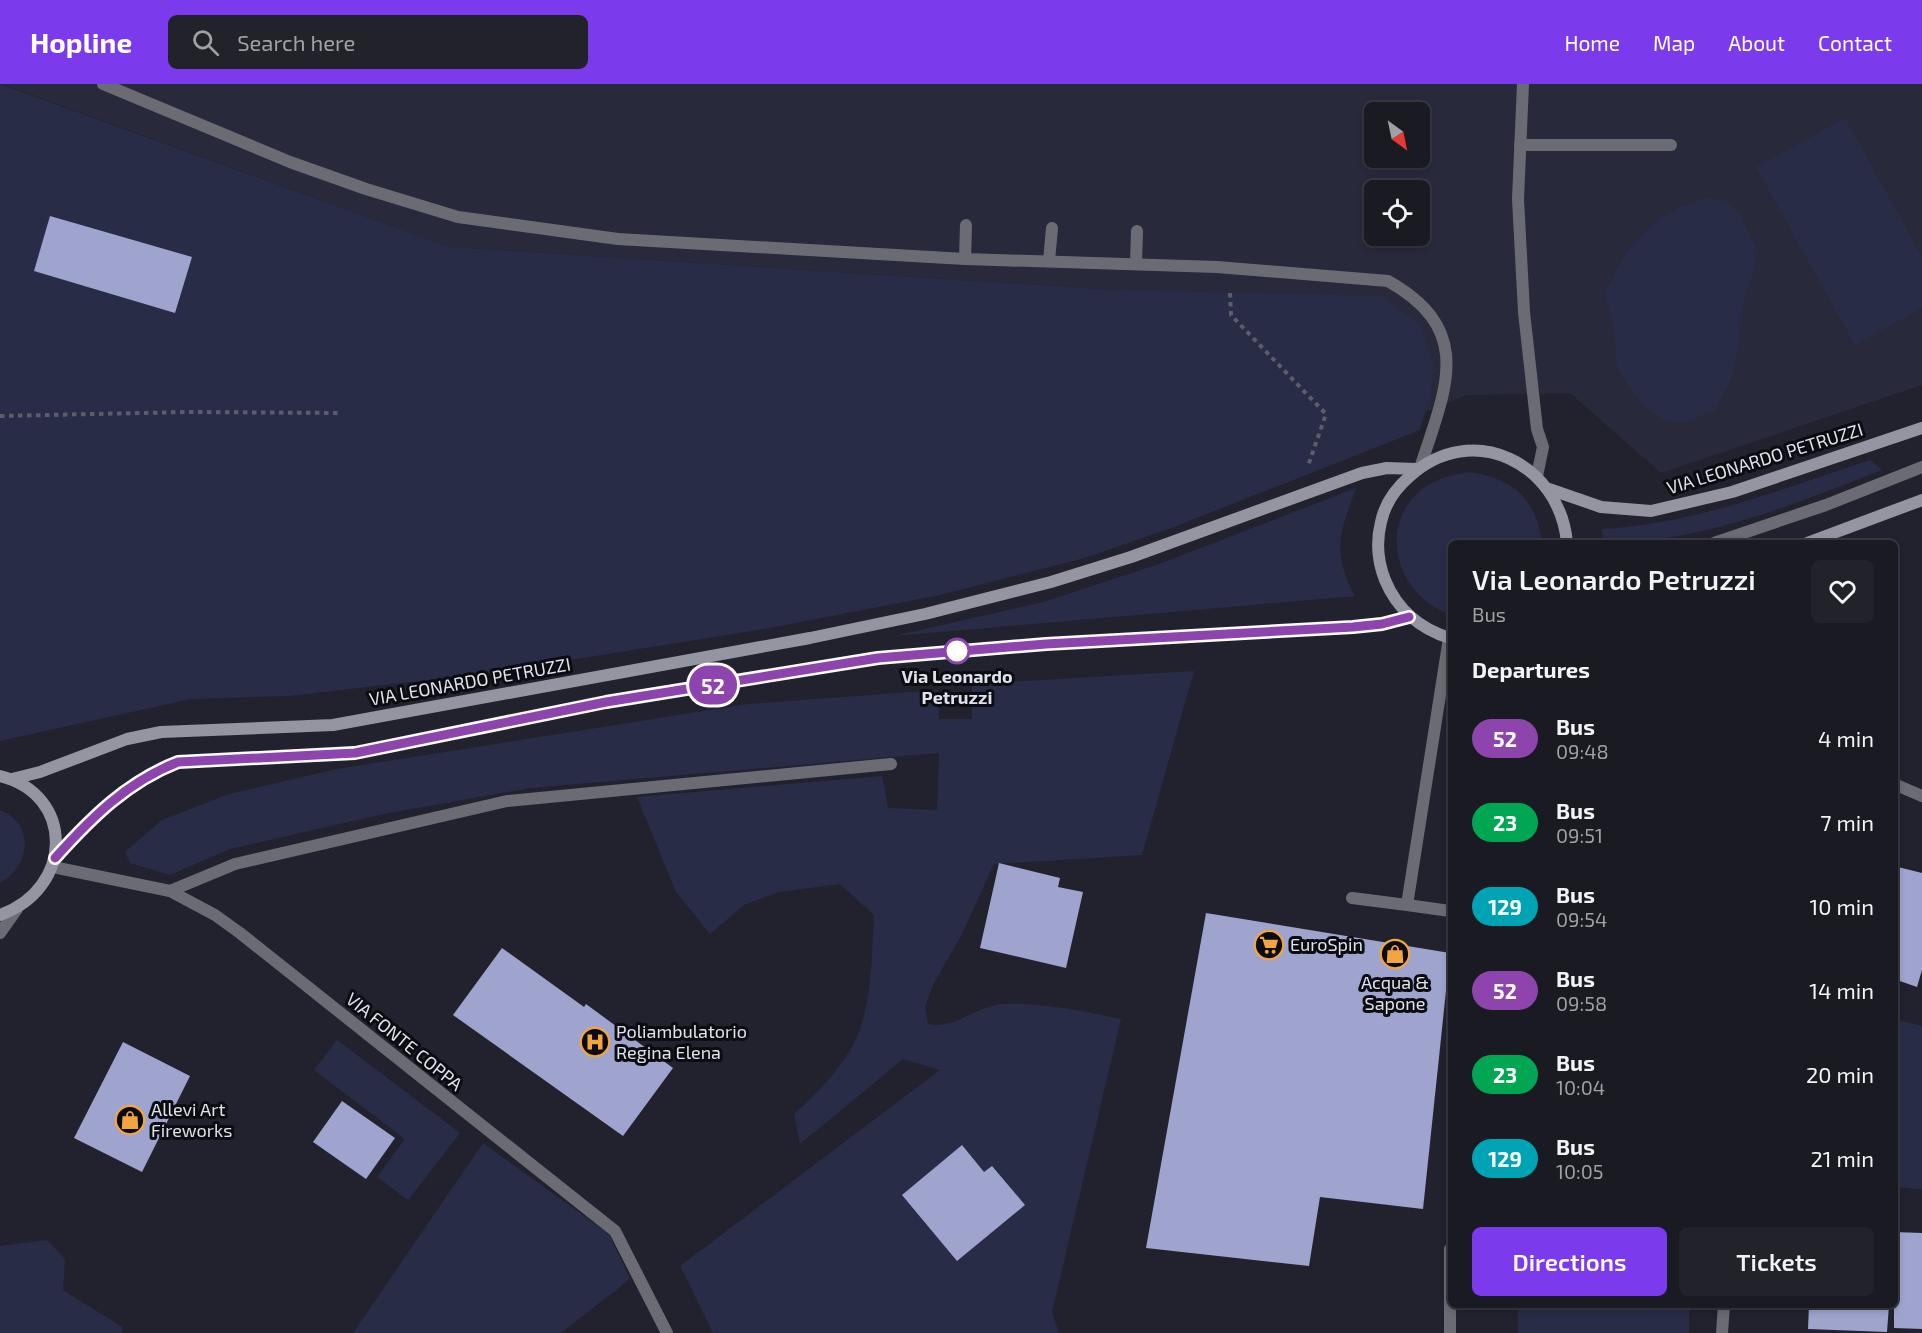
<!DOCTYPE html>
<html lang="en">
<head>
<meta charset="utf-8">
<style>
  body { margin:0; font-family:"Exo 2",sans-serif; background:#22232a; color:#f1f3f6; height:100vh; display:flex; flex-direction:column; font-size:22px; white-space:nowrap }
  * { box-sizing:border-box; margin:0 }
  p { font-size:20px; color:#9fa1a5 }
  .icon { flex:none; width:33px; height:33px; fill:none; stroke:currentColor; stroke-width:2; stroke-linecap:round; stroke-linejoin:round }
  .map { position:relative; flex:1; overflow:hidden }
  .drawer { position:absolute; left:1448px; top:456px; width:450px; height:768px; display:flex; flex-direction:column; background:#191a22; border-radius:9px; box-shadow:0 3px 9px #0003,0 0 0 2px #373840 }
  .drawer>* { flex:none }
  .badge { padding:0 12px; border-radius:20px; font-size:21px; line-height:39px }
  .needle { width:39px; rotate:147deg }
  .fabs { position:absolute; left:1364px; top:18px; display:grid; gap:12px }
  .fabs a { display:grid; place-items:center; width:66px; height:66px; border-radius:9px; background:#191a22; box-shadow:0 3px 9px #0003,0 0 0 2px #373840; font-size:30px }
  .map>.badge { position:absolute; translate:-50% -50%; box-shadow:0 0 0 3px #fff }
  h2 { padding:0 24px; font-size:22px; line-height:54px }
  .round { display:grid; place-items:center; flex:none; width:63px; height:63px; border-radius:9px; background:#22232a }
  .head { display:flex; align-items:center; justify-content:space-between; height:102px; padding:0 24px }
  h1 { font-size:28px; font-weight:600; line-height:45px }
  .cta { display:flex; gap:12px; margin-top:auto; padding:12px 24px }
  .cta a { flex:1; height:69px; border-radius:9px; background:#7c3aed; color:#fff; font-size:24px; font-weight:600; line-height:69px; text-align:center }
  .cta a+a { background:#22232a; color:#f1f3f6 }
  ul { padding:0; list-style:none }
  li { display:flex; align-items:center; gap:18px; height:84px; padding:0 24px }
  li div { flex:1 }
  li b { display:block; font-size:22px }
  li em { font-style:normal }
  li .badge { min-width:66px; font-weight:700; text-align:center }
  header { display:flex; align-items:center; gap:36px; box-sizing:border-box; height:84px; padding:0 30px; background:#7c3aed; color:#fff }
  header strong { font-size:28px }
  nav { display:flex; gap:33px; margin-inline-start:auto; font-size:21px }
  .search { width:420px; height:54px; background:#22232a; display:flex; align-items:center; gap:15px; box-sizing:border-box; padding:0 21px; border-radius:9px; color:#9fa1a5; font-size:22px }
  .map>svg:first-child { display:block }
  .built { fill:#282a3c; fill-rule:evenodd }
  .green { fill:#292c47 }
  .building { fill:#9ea4ce }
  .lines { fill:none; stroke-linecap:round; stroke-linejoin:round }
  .path { stroke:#5c5d68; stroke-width:4; stroke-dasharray:4.5 4.5; stroke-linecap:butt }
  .service { stroke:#6b6c73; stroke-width:12 }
  .minor { stroke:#6b6c73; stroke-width:12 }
  .tertiary { stroke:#6b6c73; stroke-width:12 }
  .secondary { stroke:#9495a0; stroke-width:12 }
  .line-casing { stroke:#fff; stroke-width:14 }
  .line { stroke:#8e44ad; stroke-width:9 }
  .stop-dot { fill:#fff; stroke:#8e44ad; stroke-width:3 }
  .labels { text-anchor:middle; stroke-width:6; stroke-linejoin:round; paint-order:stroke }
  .street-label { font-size:18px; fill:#e0e2ea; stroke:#0b0c12 }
  .stop-label { font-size:18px; font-weight:bold; fill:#e0e2ea; stroke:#0b0c12 }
  .poi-label { font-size:18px; fill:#e0e2ea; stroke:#0b0c12; text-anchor:start }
</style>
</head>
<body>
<header>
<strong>Hopline</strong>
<div class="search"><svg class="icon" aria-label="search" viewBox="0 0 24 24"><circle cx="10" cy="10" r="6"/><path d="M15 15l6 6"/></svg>Search here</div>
<nav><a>Home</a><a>Map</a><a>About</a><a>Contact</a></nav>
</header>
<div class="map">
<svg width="1922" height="1249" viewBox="0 0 1922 1249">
  <rect width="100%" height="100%" fill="#21222e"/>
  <!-- built -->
  <path class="built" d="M2,0H1922V301L1661,389L1570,309L1467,311L1344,361L1116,206L450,163ZM1374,28H1419V74H1374ZM1374,106H1419V152H1374Z"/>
  <!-- green -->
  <g class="green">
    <polygon points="0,0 450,163 1116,206 1381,212 1419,239 1434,281 1430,312 1420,346 1174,443 1085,474 940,511 770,544 489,589 288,612 191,615 0,657"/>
    <polygon points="1845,34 1922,173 1922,224 1855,261 1756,83"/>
    <polygon points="1706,114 1727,117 1740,131 1756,165 1755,182 1740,230 1739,260 1732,293 1714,327 1683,339 1661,335 1644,322 1628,302 1617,282 1613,237 1607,219 1606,206 1626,169 1657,137 1679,124"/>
    <path d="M1870,376L1882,386C1793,421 1699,459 1603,459L1602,445C1695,440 1782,405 1870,376Z"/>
    <path d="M1468,388C1512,394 1536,413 1542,459H1450V530C1396,513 1375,439 1425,403C1439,394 1452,391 1468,388Z"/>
    <path d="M1356,404C1340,449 1331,467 1355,512L894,552L1043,518L1159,480Z"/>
    <path d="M1194,587L1142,771L994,780L962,850L933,901L925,923L928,940C953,946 977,922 1002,920C1042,918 1081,927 1121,935L1052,1228L1059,1249H713L680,1182L940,986L903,975L800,1060L794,1030C815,1011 837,989 852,963C872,929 872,870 874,831L840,800L779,808L744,821L710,850L676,808L637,713L882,692L888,724L937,726L939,669L530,704L384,730L230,765L170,791L130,779L125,768L162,736L229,710L337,685L748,620L938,606L939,635H972V600Z"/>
    <path d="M0,726C36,741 30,782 0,799Z"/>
    <polygon points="1894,935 1922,942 1922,1105 1895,1103"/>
    <polygon points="337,956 460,1049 408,1116 377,1093 405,1055 314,986"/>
    <polygon points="483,1059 609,1150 630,1195 561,1249 353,1249"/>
    <polygon points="47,1156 65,1175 63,1206 122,1243 122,1249 0,1249 0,1162"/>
    <rect x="1518" y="1221" width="171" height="28"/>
  </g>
  <!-- building -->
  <g class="building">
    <polygon points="50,132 192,173 175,229 34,187"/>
    <polygon points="999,779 1060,794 1058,803 1083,808 1066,884 980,864"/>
    <polygon points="1894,782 1922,789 1922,886 1917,903 1894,895"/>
    <polygon points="1206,829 1450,869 1423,1125 1320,1113 1309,1182 1146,1164"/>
    <polygon points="502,864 584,923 586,920 673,984 623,1052 453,931"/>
    <polygon points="123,958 190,992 142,1088 74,1054"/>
    <polygon points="342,1017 395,1054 366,1095 313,1058"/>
    <polygon points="962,1061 984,1088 992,1082 1025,1121 957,1177 902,1111"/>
    <polygon points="1894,1148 1922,1149 1922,1245 1894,1244"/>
    <polygon points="1809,1221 1889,1221 1887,1248 1808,1245"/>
  </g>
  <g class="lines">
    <!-- path -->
    <g class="path">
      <polyline points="1230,209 1231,231 1326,330 1308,382"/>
      <polyline points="0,332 188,328 340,329"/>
    </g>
    <!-- service -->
    <g class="service">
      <path d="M103,0L290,78L366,105L458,133L618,155L965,175L1217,183L1388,197C1475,246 1446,304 1421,381"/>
      <polyline points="1523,0 1518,115 1524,228 1537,345 1543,363 1537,392"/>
      <polyline points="1520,61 1671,61"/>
      <polyline points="965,175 966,141"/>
      <polyline points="1049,177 1052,144"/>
      <polyline points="1136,180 1137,147"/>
      <polyline points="170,807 235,780 507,717 891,680"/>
      <polyline points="1352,814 1407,821 1449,554"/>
      <polyline points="1407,821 1450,827"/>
    </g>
    <!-- minor -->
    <g class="minor">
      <polyline points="1894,700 1922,712"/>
      <polyline points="53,783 170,807 215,831 240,849 615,1147 667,1249"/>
      <polyline points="0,849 17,825"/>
      <polyline points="1450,1249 1450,1165"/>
      <polyline points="1722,1249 1724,1221"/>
    </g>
    <!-- tertiary -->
    <polyline class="tertiary" points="1714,459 1826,421 1922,383"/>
    <!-- secondary -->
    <g class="secondary">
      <polyline points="1549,405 1601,423 1651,427 1732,408 1922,344"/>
      <polyline points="1807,459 1922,416"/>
      <path d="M1450,554C1420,545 1397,525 1385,496C1377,476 1376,458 1381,438C1385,419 1396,404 1410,392C1472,336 1560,379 1567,459"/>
      <path d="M0,692C75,710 74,805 0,831"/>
      <polyline points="12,695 40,688 127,655 161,648 333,641 810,554 925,530 1051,498 1131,473 1362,389 1387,384 1417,385"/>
      <path d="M55,774C92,734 127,698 178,678L355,669L606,618L878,574L1046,560L1354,543L1382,540L1409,533"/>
    </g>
  </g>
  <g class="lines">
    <!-- line casing -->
    <g class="line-casing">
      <path id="line" d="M55,774C92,733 127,698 178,678L355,669L606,618L878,574L1046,560L1353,543L1382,540L1409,533"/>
    </g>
    <!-- line -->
    <use href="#line" class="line"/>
  </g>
  <!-- icons -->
  <defs>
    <g id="supermarket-ring" transform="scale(1.5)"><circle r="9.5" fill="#0b0c12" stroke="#f2a541" stroke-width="1.5"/><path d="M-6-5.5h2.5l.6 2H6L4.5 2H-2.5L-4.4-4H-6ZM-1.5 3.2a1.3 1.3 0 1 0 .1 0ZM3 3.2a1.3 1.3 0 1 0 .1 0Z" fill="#f2a541"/></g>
    <g id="shop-ring" transform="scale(1.5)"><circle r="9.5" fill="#0b0c12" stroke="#f2a541" stroke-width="1.5"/><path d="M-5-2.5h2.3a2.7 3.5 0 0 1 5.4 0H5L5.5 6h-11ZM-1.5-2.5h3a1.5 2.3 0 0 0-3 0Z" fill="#f2a541"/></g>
    <g id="hospital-ring" transform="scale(1.5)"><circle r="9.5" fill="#0b0c12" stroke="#f2a541" stroke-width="1.5"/><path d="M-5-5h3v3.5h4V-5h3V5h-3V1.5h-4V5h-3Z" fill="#f2a541"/></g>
  </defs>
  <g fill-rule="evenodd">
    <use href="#supermarket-ring" x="1269" y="861"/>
    <use href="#shop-ring" x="1395" y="870"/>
    <use href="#hospital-ring" x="595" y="958"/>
    <use href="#shop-ring" x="130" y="1036"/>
  </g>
  <!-- markers -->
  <circle class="stop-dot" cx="957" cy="567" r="12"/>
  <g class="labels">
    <!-- street labels -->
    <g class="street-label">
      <text transform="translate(1765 375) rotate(-17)" y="6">VIA LEONARDO PETRUZZI</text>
      <text transform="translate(470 598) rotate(-10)" y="6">VIA LEONARDO PETRUZZI</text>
      <text transform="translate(404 958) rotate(39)" y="6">VIA FONTE COPPA</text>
    </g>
    <!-- stop labels -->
    <g class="stop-label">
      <text x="957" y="599">Via Leonardo<tspan x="957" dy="21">Petruzzi</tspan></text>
    </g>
    <!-- poi labels -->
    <g class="poi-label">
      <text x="1290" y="867">EuroSpin</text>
      <text x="1395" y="905" text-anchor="middle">Acqua &amp;<tspan x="1395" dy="21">Sapone</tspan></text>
      <text x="616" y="954">Poliambulatorio<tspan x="616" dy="21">Regina Elena</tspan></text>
      <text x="151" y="1032">Allevi Art<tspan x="151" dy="21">Fireworks</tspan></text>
    </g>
  </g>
</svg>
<div class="fabs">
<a><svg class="needle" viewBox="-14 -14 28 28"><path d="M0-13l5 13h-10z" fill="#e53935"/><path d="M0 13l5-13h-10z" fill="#9fa1a5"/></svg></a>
<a><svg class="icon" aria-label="locate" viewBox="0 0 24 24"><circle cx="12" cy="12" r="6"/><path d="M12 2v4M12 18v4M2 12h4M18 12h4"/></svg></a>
</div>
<b class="badge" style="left:713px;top:601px;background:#8e44ad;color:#fff">52</b>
<section class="drawer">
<div class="head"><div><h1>Via Leonardo Petruzzi</h1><p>Bus</p></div><a class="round"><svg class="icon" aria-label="heart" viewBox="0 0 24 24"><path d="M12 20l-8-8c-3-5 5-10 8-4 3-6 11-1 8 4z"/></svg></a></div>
<h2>Departures</h2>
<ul>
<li><span class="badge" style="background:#8e44ad;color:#fff">52</span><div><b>Bus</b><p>09:48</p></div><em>4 min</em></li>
<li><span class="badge" style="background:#00a651;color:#fff">23</span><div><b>Bus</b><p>09:51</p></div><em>7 min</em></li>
<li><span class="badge" style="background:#00a3b4;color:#fff">129</span><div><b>Bus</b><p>09:54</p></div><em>10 min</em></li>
<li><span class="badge" style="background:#8e44ad;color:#fff">52</span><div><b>Bus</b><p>09:58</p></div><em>14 min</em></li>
<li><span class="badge" style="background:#00a651;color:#fff">23</span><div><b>Bus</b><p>10:04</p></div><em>20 min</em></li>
<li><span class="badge" style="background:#00a3b4;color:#fff">129</span><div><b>Bus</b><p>10:05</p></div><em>21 min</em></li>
</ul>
<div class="cta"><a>Directions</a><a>Tickets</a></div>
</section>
</div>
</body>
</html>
